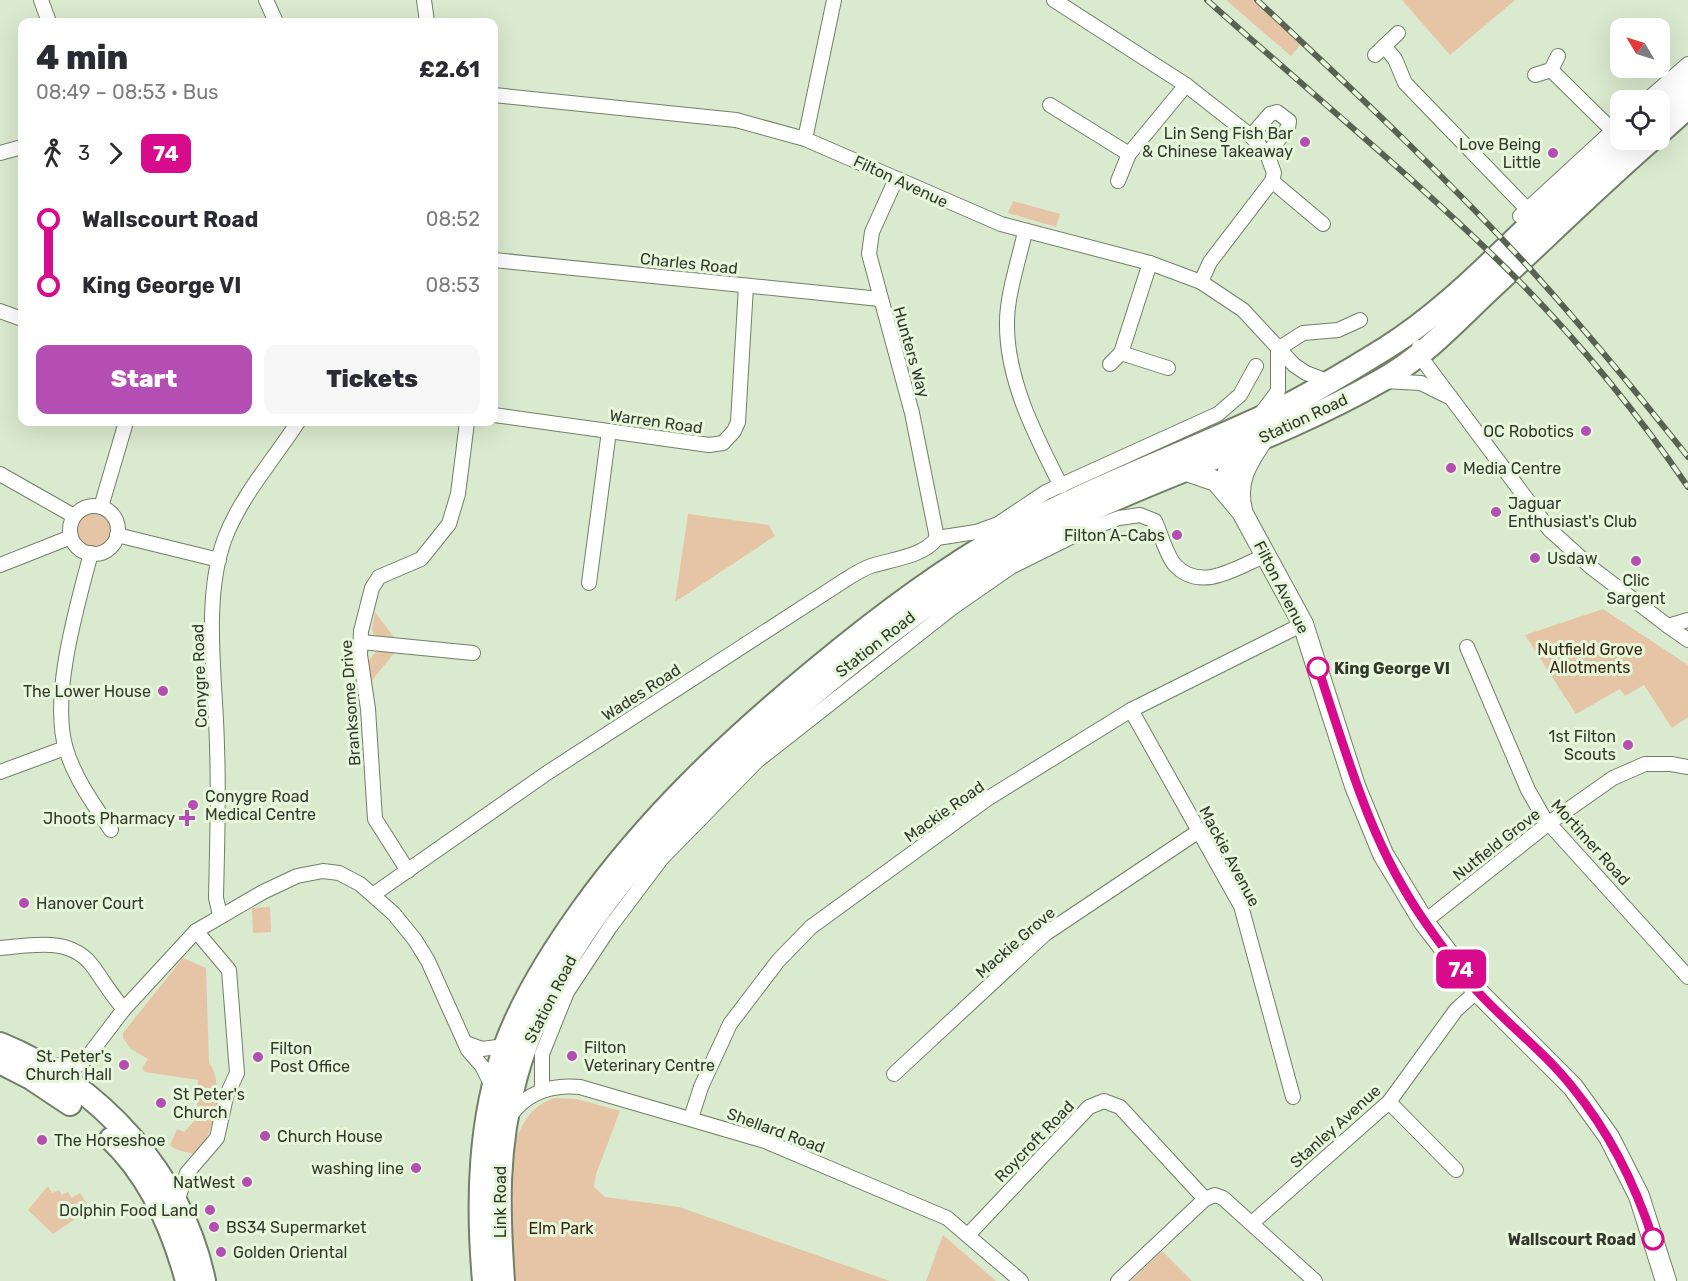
<!DOCTYPE html>
<html lang="en">
<head>
<meta charset="utf-8">
<style>
  body { margin:0; font-family:Rubik,sans-serif; background:#f7f7f7; color:#2b2b33; height:100vh; display:flex; flex-direction:column; font-size:22px; white-space:nowrap }
  * { box-sizing:border-box; margin:0 }
  p { font-size:20px; color:#7c7c81 }
  .icon { flex:none; width:33px; height:33px; fill:none; stroke:currentColor; stroke-width:2; stroke-linecap:round; stroke-linejoin:round }
  .map { position:relative; flex:1; overflow:hidden }
  .details { position:absolute; left:18px; top:18px; width:480px; height:408px; display:flex; flex-direction:column; background:#fff; border-radius:12px; box-shadow:0 6px 24px #0002 }
  .details>* { flex:none }
  .badge { padding:0 12px; border-radius:9px; font-size:21px; line-height:39px }
  .needle { width:39px; rotate:308deg }
  .controls { position:absolute; left:1610px; top:18px; display:grid; gap:12px }
  .controls a { display:grid; place-items:center; width:60px; height:60px; border-radius:12px; background:#fff; box-shadow:0 6px 24px #0002; font-size:30px }
  .map>.badge { position:absolute; translate:-50% -50%; box-shadow:0 0 0 3px #fff }
  .legs { display:flex; align-items:center; gap:9px; height:66px; padding:0 18px; font-size:20px }
  .legs p { margin-inline-start:auto }
  .summary { display:flex; align-items:center; justify-content:space-between; height:102px; padding:0 18px }
  h1 { font-size:33px; font-weight:800; line-height:45px }
  .cta { display:flex; gap:12px; margin-top:auto; padding:12px 18px }
  .cta a { flex:1; height:69px; border-radius:12px; background:#b44eb2; color:#fff; font-size:24px; font-weight:800; line-height:69px; text-align:center }
  .cta a+a { background:#f7f7f7; color:#2b2b33 }
  ul { padding:0 18px; list-style:none }
  li { display:flex; align-items:center; gap:21px; height:66px; font-size:22px }
  li i { display:grid; place-items:center; width:9px; height:100%; margin:0 8px; background:currentColor }
  li i::after { content:''; width:15px; height:15px; margin:-8px; border:4px solid; border-radius:50%; background:#fff }
  li p { margin-inline-start:auto }
  li:first-child i { background:linear-gradient(#0000 50%,currentColor 0) }
  li:last-child i { background:linear-gradient(currentColor 50%,#0000 0) }
  .map>svg:first-child { display:block }
  .green { fill:#e6c5a6 }
  .lines { fill:none; stroke-linecap:round; stroke-linejoin:round }
  .street-casing { stroke:#717f66; stroke-width:16 }
  .secondary-casing { stroke:#717f66; stroke-width:22 }
  .primary-casing { stroke:#717f66; stroke-width:26 }
  .street { stroke:#fff; stroke-width:14 }
  .secondary { stroke:#fff; stroke-width:20 }
  .primary { stroke:#fff; stroke-width:22 }
  .rail-casing { stroke:#596152; stroke-width:6 }
  .rail { stroke:#e7f7db; stroke-width:4; stroke-dasharray:11; stroke-linecap:butt }
  .line-1-casing { stroke:#fff; stroke-width:14 }
  .line-1 { stroke:#d70b8c; stroke-width:9 }
  .poi-dot { fill:#b44eb2; stroke:#e7f7db; stroke-width:2 }
  .stop-1-dot { fill:#fff; stroke:#d70b8c; stroke-width:3 }
  .labels { text-anchor:middle; stroke-width:6; stroke-linejoin:round; paint-order:stroke }
  .poi-label { font-size:16px; fill:#33392e; stroke:#e7f7db; text-anchor:start }
  .street-label { font-size:16px; fill:#33392e; stroke:#e7f7db }
  .park-label { font-size:16px; fill:#3b2610; stroke:#e7f7db }
  .stop-label { font-size:16px; font-weight:bold; fill:#33392e; stroke:#e7f7db; text-anchor:start }
</style>
</head>
<body>
<div class="map">
<svg width="1688" height="1281" viewBox="0 0 1688 1281">
  <rect width="100%" height="100%" fill="#daeace"/>
  <!-- green -->
  <g class="green">
    <polygon points="1226,0 1254,0 1300,45 1291,56"/>
    <polygon points="1402,0 1515,0 1450,55"/>
    <polygon points="1013,201 1060,214 1056,227 1008,213"/>
    <circle cx="94" cy="529" r="17"/>
    <polygon points="688,514 769,525 775,536 675,602"/>
    <polygon points="1603,609 1688,665 1688,717 1672,728 1644,685 1625,696 1620,689 1576,714 1525,635"/>
    <polygon points="375,612 396,640 375,637 372,629"/>
    <polygon points="376,652 395,652 370,683 368,661"/>
    <polygon points="270,907 271,932 253,933 252,908"/>
    <path d="M183,958L206,968L209,1063C226,1084 213,1136 196,1155L175,1149L170,1145L177,1129L184,1132L199,1116L197,1113L198,1080L145,1072L142,1068L148,1059L131,1049L123,1038V1033Z"/>
    <path d="M555,1098L577,1099L620,1111L596,1174L594,1187L605,1197L679,1207L890,1281H513C508,1232 493,1115 555,1098Z"/>
    <polygon points="48,1186 52,1193 59,1190 62,1195 68,1192 72,1198 80,1193 90,1209 53,1234 28,1210"/>
    <polygon points="943,1235 996,1281 926,1281"/>
    <polygon points="1162,1251 1192,1281 1131,1281"/>
  </g>
  <g class="lines">
    <!-- street casing -->
    <g class="street-casing">
      <g id="street">
        <polyline points="41,0 49,22"/>
        <polyline points="266,0 276,22"/>
        <polyline points="424,0 427,22"/>
        <polyline points="1054,0 1186,85 1251,136 1267,154 1274,173 1272,181 1210,262 1201,282"/>
        <polyline points="1384,46 1395,59 1405,83 1526,208"/>
        <polyline points="1375,55 1398,33"/>
        <polyline points="1551,70 1613,131"/>
        <polyline points="1535,75 1551,70 1558,56"/>
        <polyline points="494,95 736,120 805,139 1001,224 1150,263 1201,282 1243,310 1294,365 1306,373 1330,382"/>
        <polyline points="1647,100 1688,64"/>
        <polyline points="1050,105 1129,154"/>
        <polyline points="1251,136 1270,114 1277,112 1289,121 1288,128 1267,154"/>
        <polyline points="805,139 834,0"/>
        <polyline points="0,153 22,147"/>
        <polyline points="896,179 872,232 869,254 912,413 937,538"/>
        <polyline points="1118,181 1129,154 1186,85"/>
        <polyline points="1272,181 1323,224"/>
        <polyline points="1520,216 1620,124"/>
        <path d="M1025,232C1019,259 1007,295 1007,322C1006,379 1035,435 1061,486"/>
        <polyline points="494,260 880,299"/>
        <polyline points="0,311 22,319"/>
        <polyline points="1419,347 1419,355 1549,529 1592,568 1668,626"/>
        <polyline points="1278,349 1303,333 1338,330 1360,320"/>
        <polyline points="1121,353 1150,263"/>
        <polyline points="1110,364 1121,353 1168,368"/>
        <polyline points="1383,381 1421,383 1447,396"/>
        <polyline points="494,415 709,445 723,443 734,431 738,422 746,286"/>
        <polyline points="1260,415 1278,391 1278,349"/>
        <polyline points="0,474 74,516"/>
        <circle cx="94" cy="530" r="24"/>
        <polyline points="101,507 126,422"/>
        <polyline points="117,535 219,560"/>
        <polyline points="937,538 976,532 998,524 1046,492 1218,414 1240,395 1256,366"/>
        <path d="M91,553C77,606 50,697 66,749C75,779 94,805 111,830"/>
        <polyline points="0,565 71,537"/>
        <polyline points="589,583 609,431"/>
        <polyline points="1688,620 1668,626 1688,640"/>
        <polyline points="361,642 473,653"/>
        <polyline points="1467,647 1528,790 1544,818 1688,977"/>
        <polyline points="1131,710 1241,906 1293,1097"/>
        <polyline points="0,772 65,748"/>
        <polyline points="408,871 375,819 368,709 360,655 361,631 372,588 379,577 421,559 449,524 458,494 467,422"/>
        <path d="M374,894L547,773L845,580C853,575 862,569 871,566C892,559 923,557 937,538"/>
        <path d="M220,915L216,898C217,848 219,797 217,747C216,682 202,599 225,538C241,496 274,459 298,422"/>
        <polyline points="1424,922 1549,823 1613,778 1645,764 1671,764 1688,767"/>
        <path d="M0,948C34,945 72,936 94,968C104,982 112,996 124,1009"/>
        <polyline points="466,1043 482,1049 505,1046"/>
        <polyline points="50,1065 77,1066 86,1059 124,1009 196,931 263,892 297,876 323,871 339,873 360,884 394,914 415,940 428,961 468,1050 482,1066 493,1088"/>
        <polyline points="894,1074 1045,934 1199,831"/>
        <path d="M542,1090V1054L567,992L610,927L662,858L757,761L952,608L1011,567L1083,531L1119,518L1140,515L1155,521C1161,534 1166,555 1175,565C1201,593 1238,567 1266,555"/>
        <polyline points="1389,1102 1456,1170"/>
        <path d="M510,1116C527,1092 551,1084 580,1087L765,1141L947,1218L1021,1281"/>
        <polyline points="691,1118 701,1087 730,1024 778,961 811,927 987,799 1131,710 1303,624"/>
        <polyline points="177,1201 187,1173 217,1138 226,1097 237,1073 229,970 196,931"/>
        <polyline points="1252,1223 1389,1102 1456,1010 1477,991"/>
        <polyline points="969,1234 1089,1107 1104,1101 1120,1107 1205,1199"/>
        <polyline points="1118,1281 1205,1199 1215,1195 1223,1198 1315,1281"/>
      </g>
    </g>
    <!-- secondary casing -->
    <g class="secondary-casing">
      <g id="secondary">
        <polyline points="1184,470 1216,481 1242,512 1303,624 1355,786 1383,854 1424,922 1477,991 1573,1087 1609,1137 1639,1196 1666,1281"/>
        <polyline points="1228,494 1228,471 1241,441"/>
        <path d="M1242,510C1234,478 1250,459 1267,433"/>
      </g>
    </g>
    <!-- primary casing -->
    <g class="primary-casing">
      <g id="primary">
        <polyline points="1659,109 1688,83"/>
        <polyline points="1659,133 1688,107"/>
        <path d="M0,1044C100,1085 182,1174 204,1281"/>
        <polyline points="0,1062 31,1078 70,1104"/>
        <path d="M111,1139C151,1177 173,1229 187,1281"/>
        <path d="M484,1281C477,1201 479,1120 506,1044C524,996 552,952 582,910C648,818 727,743 814,671C875,620 939,571 1009,532C1097,485 1192,451 1282,408C1318,390 1352,369 1386,348C1439,315 1484,269 1529,226C1560,196 1592,168 1624,140"/>
        <path d="M503,1281C498,1209 496,1147 516,1076C559,921 693,794 813,694C888,632 965,573 1053,528C1160,474 1278,440 1382,380C1422,358 1454,323 1487,292C1542,241 1595,189 1651,140"/>
      </g>
    </g>
    <!-- street -->
    <use href="#street" class="street"/>
    <!-- secondary -->
    <use href="#secondary" class="secondary"/>
    <!-- primary -->
    <use href="#primary" class="primary"/>
    <!-- rail casing -->
    <g class="rail-casing">
      <g id="rail">
        <path d="M1207,0C1310,93 1419,181 1518,280C1580,343 1638,414 1688,487"/>
        <path d="M1257,0C1351,88 1446,177 1533,272C1587,332 1638,394 1688,457"/>
      </g>
    </g>
    <!-- rail -->
    <use href="#rail" class="rail"/>
  </g>
  <g class="lines">
    <!-- line-1 casing -->
    <g class="line-1-casing">
      <path id="line-1" d="M1318,668C1348,758 1370,843 1425,922C1441,945 1459,970 1477,991C1508,1025 1545,1052 1573,1088C1610,1133 1635,1184 1653,1239"/>
    </g>
    <!-- line-1 -->
    <use href="#line-1" class="line-1"/>
  </g>
  <!-- markers -->
  <g class="poi-dot">
    <circle cx="1305" cy="142" r="6"/>
    <circle cx="1553" cy="153" r="6"/>
    <circle cx="1586" cy="431" r="6"/>
    <circle cx="1451" cy="468" r="6"/>
    <circle cx="1496" cy="512" r="6"/>
    <circle cx="1177" cy="535" r="6"/>
    <circle cx="1535" cy="558" r="6"/>
    <circle cx="1636" cy="561" r="6"/>
    <circle cx="163" cy="691" r="6"/>
    <circle cx="1628" cy="745" r="6"/>
    <circle cx="193" cy="805" r="6"/>
    <path d="M184 809h6v6h6v6h-6v6h-6v-6h-6v-6h6z"/>
    <circle cx="24" cy="903" r="6"/>
    <circle cx="572" cy="1056" r="6"/>
    <circle cx="258" cy="1057" r="6"/>
    <circle cx="124" cy="1065" r="6"/>
    <circle cx="161" cy="1103" r="6"/>
    <circle cx="265" cy="1136" r="6"/>
    <circle cx="42" cy="1140" r="6"/>
    <circle cx="416" cy="1168" r="6"/>
    <circle cx="247" cy="1182" r="6"/>
    <circle cx="210" cy="1210" r="6"/>
    <circle cx="214" cy="1227" r="6"/>
    <circle cx="221" cy="1252" r="6"/>
  </g>
  <g class="stop-1-dot">
    <circle cx="1318" cy="668" r="10"/>
    <circle cx="1653" cy="1239" r="10"/>
  </g>
  <g class="labels">
    <!-- poi labels -->
    <g class="poi-label">
      <text x="1293" y="139" text-anchor="end">Lin Seng Fish Bar<tspan x="1293" dy="18">&amp; Chinese Takeaway</tspan></text>
      <text x="1541" y="150" text-anchor="end">Love Being<tspan x="1541" dy="18">Little</tspan></text>
      <text x="1574" y="437" text-anchor="end">OC Robotics</text>
      <text x="1463" y="474">Media Centre</text>
      <text x="1508" y="509">Jaguar<tspan x="1508" dy="18">Enthusiast's Club</tspan></text>
      <text x="1165" y="541" text-anchor="end">Filton A-Cabs</text>
      <text x="1547" y="564">Usdaw</text>
      <text x="1636" y="586" text-anchor="middle">Clic<tspan x="1636" dy="18">Sargent</tspan></text>
      <text x="151" y="697" text-anchor="end">The Lower House</text>
      <text x="1616" y="742" text-anchor="end">1st Filton<tspan x="1616" dy="18">Scouts</tspan></text>
      <text x="205" y="802">Conygre Road<tspan x="205" dy="18">Medical Centre</tspan></text>
      <text x="175" y="824" text-anchor="end">Jhoots Pharmacy</text>
      <text x="36" y="909">Hanover Court</text>
      <text x="584" y="1053">Filton<tspan x="584" dy="18">Veterinary Centre</tspan></text>
      <text x="270" y="1054">Filton<tspan x="270" dy="18">Post Office</tspan></text>
      <text x="112" y="1062" text-anchor="end">St. Peter's<tspan x="112" dy="18">Church Hall</tspan></text>
      <text x="173" y="1100">St Peter's<tspan x="173" dy="18">Church</tspan></text>
      <text x="277" y="1142">Church House</text>
      <text x="54" y="1146">The Horseshoe</text>
      <text x="404" y="1174" text-anchor="end">washing line</text>
      <text x="235" y="1188" text-anchor="end">NatWest</text>
      <text x="198" y="1216" text-anchor="end">Dolphin Food Land</text>
      <text x="226" y="1233">BS34 Supermarket</text>
      <text x="233" y="1258">Golden Oriental</text>
    </g>
    <!-- street labels -->
    <g class="street-label">
      <text transform="translate(901 181) rotate(25)" y="6">Filton Avenue</text>
      <text transform="translate(689 263) rotate(6)" y="6">Charles Road</text>
      <text transform="translate(912 352) rotate(74)" y="6">Hunters Way</text>
      <text transform="translate(1303 418) rotate(-25)" y="6">Station Road</text>
      <text transform="translate(656 421) rotate(8)" y="6">Warren Road</text>
      <text transform="translate(1282 587) rotate(63)" y="6">Filton Avenue</text>
      <text transform="translate(875 644) rotate(-38)" y="6">Station Road</text>
      <text transform="translate(199 676) rotate(-92)" y="6">Conygre Road</text>
      <text transform="translate(641 692) rotate(-33)" y="6">Wades Road</text>
      <text transform="translate(350 703) rotate(-94)" y="6">Branksome Drive</text>
      <text transform="translate(944 811) rotate(-35)" y="6">Mackie Road</text>
      <text transform="translate(1591 842) rotate(48)" y="6">Mortimer Road</text>
      <text transform="translate(1496 844) rotate(-38)" y="6">Nutfield Grove</text>
      <text transform="translate(1230 856) rotate(62)" y="6">Mackie Avenue</text>
      <text transform="translate(1015 942) rotate(-41)" y="6">Mackie Grove</text>
      <text transform="translate(550 999) rotate(-63)" y="6">Station Road</text>
      <text transform="translate(1335 1126) rotate(-42)" y="6">Stanley Avenue</text>
      <text transform="translate(776 1130) rotate(20)" y="6">Shellard Road</text>
      <text transform="translate(1034 1141) rotate(-46)" y="6">Roycroft Road</text>
      <text transform="translate(500 1202) rotate(-90)" y="6">Link Road</text>
    </g>
    <!-- park labels -->
    <g class="park-label">
      <text x="1590" y="655">Nutfield Grove<tspan x="1590" dy="18">Allotments</tspan></text>
      <text x="561" y="1234">Elm Park</text>
    </g>
    <!-- stop labels -->
    <g class="stop-label">
      <text x="1334" y="674">King George VI</text>
      <text x="1636" y="1245" text-anchor="end">Wallscourt Road</text>
    </g>
  </g>
</svg>
<div class="controls">
<a><svg class="needle" viewBox="-14 -14 28 28"><path d="M0-13l5 13h-10z" fill="#e53935"/><path d="M0 13l5-13h-10z" fill="#7c7c81"/></svg></a>
<a><svg class="icon" aria-label="locate" viewBox="0 0 24 24"><circle cx="12" cy="12" r="6"/><path d="M12 2v4M12 18v4M2 12h4M18 12h4"/></svg></a>
</div>
<b class="badge" style="left:1461px;top:969px;background:#d70b8c;color:#fff">74</b>
<section class="details">
<div class="summary"><div><h1>4 min</h1><p>08:49 – 08:53 · Bus</p></div><b>£2.61</b></div>
<div class="legs"><svg class="icon" aria-label="walk" viewBox="0 0 24 24"><circle cx="13" cy="4" r="2"/><path d="M13 8l-2 6 4 7M11 14l-3 7M7 12l3-4h3l4 4"/></svg>3<svg class="icon" aria-label="forward" viewBox="0 0 24 24"><path d="M9 5l7 7-7 7"/></svg><b class="badge" style="background:#d70b8c;color:#fff">74</b></div>
<ul>
<li><i style="color:#d70b8c"></i><b>Wallscourt Road</b><p>08:52</p></li>
<li><i style="color:#d70b8c"></i><b>King George VI</b><p>08:53</p></li>
</ul>
<div class="cta"><a>Start</a><a>Tickets</a></div>
</section>
</div>
</body>
</html>
